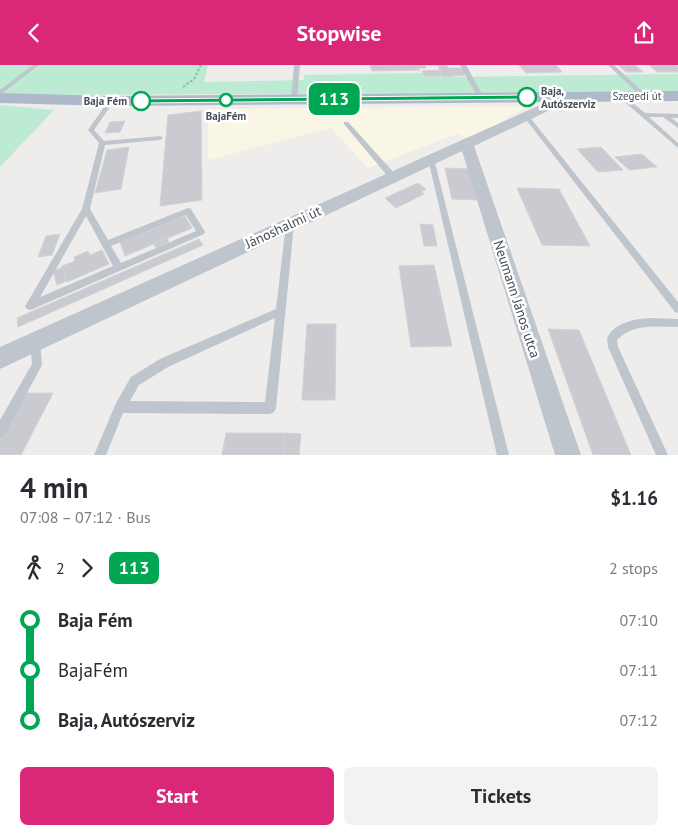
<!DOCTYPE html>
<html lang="en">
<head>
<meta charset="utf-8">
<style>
  body { margin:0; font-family:"PT Sans",sans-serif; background:#f2f2f3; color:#2b2b33; height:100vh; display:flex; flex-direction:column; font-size:19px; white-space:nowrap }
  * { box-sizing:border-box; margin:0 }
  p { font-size:16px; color:#7c7c81 }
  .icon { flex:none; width:28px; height:28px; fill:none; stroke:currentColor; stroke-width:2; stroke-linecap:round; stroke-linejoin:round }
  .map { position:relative; height:390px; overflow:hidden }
  .panel { display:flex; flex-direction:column; background:#fff; flex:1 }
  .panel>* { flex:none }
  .badge { padding:0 10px; border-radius:8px; font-size:18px; line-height:32px }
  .map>.badge { position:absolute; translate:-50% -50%; box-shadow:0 0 0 2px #fff }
  .legs { display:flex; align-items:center; gap:8px; height:55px; padding:0 20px; font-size:16px }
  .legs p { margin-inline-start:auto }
  .headline { display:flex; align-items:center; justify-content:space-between; height:85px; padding:0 20px }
  h1 { font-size:28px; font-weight:700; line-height:38px }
  .action { display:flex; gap:10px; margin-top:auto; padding:10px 20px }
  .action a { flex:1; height:58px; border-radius:8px; background:#db2777; color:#fff; font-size:20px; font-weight:700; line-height:58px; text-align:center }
  .action a+a { background:#f2f2f3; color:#2b2b33 }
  ul { padding:0 20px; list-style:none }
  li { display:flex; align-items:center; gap:18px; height:50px; font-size:19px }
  li i { display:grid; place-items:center; width:8px; height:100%; margin:0 6px; background:currentColor }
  li i::after { content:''; width:12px; height:12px; margin:-6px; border:4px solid; border-radius:50%; background:#fff }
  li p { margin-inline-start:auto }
  li:first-child i { background:linear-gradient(#0000 50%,currentColor 0) }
  li:last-child i { background:linear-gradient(currentColor 50%,#0000 0) }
  header { display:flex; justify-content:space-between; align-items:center; height:65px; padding:0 20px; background:#db2777; color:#fff; font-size:22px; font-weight:700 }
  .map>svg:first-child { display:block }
  .commercial { fill:#faf6e5 }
  .green { fill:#bdead3 }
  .building { fill:#cacbd1; stroke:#d0d2d7 }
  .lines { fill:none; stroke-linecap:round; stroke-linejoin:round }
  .path { stroke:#78c5a7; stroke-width:2; stroke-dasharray:2.5 2; stroke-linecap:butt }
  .service { fill:#bec5cd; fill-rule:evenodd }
  .minor { fill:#bec5cd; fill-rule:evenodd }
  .primary { fill:#aeb9c9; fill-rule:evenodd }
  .line-1 { fill:#00a651; stroke:#fff }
  .stop-1-dot { fill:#fff; stroke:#00a651; stroke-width:2.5 }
  .labels { text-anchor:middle; stroke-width:5; stroke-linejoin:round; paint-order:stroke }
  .far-stop-label { font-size:11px; font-weight:bold; fill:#464e58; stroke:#fff; text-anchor:start }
  .far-street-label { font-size:11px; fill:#464e58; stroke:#fff }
  .street-label { font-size:14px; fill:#464e58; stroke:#fff }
</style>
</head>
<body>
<header><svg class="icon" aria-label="back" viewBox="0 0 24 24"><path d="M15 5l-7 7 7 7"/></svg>Stopwise<svg class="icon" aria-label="share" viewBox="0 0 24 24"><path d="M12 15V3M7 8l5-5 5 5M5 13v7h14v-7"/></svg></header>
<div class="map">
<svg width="678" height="390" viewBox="0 0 678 390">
  <rect width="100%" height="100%" fill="#efecec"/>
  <!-- commercial -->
  <polygon class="commercial" points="529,41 506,53 510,55 471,74 457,69 368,103 331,63 208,95 208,44"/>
  <!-- green -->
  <g class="green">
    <polygon points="0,0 208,0 204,17 304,15 304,10 422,8 424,11 444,12 678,9 678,27 30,30 0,28"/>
    <polygon points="0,40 54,45 0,102"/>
  </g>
  <!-- building -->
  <g class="building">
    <polygon points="370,0 447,0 425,0 426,3 419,3 420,5 372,6"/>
    <polygon points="438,0 447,0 448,3 462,3 466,10 443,12"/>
    <polygon points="519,0 556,0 562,7 526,8"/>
    <polygon points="618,0 635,0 643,7 626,7"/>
    <polygon points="649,0 675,0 678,2 678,7 657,7"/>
    <polygon points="440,5 443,11 424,11 422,6"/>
    <polygon points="201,46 202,135 160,141 168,50"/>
    <polygon points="125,56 120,67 105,68 110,57"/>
    <polygon points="129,82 121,124 95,128 107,85"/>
    <polygon points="601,82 623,105 598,107 577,84"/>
    <polygon points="642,89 657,102 629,105 615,92"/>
    <polygon points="445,103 469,104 478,135 452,134"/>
    <polygon points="418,118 426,124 421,127 424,129 396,143 385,133"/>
    <polygon points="517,123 559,124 590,181 542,180"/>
    <polygon points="185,151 192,163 125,191 120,177"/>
    <polygon points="420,159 433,160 437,181 424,181"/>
    <polygon points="60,169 52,190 38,192 46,171"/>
    <polygon points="167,173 169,177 156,183 154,179"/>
    <polygon points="199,174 203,180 18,262 17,253"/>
    <polygon points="102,185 109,199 67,217 62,201 75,196 74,192 88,186 90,190"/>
    <polygon points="434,200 452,281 411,282 399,201"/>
    <polygon points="63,202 66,216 57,220 53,206"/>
    <polygon points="307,259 336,259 335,335 302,335"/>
    <polygon points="548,264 579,265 631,390 593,390"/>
    <polygon points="24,328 53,328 21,390 0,390 0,372"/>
    <polygon points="226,368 285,368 284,390 222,390"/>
    <polygon points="285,368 301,369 299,390 284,390"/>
  </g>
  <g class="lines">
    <!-- path -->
    <polyline class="path" points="183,22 194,14 201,0"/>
    <!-- service -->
    <g class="service">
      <polygon points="33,0 39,0 0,30 0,25"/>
      <polygon points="294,0 300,0 297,34 294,36 291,34"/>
      <polygon points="460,0 466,0 484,33 483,34 478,33"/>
      <polygon points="608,0 614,0 646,30 646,32 642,32"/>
      <polygon points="619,30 623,30 645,48 678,49 678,53 671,53 678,58 678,63 663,52 649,52 678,78 678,83 619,32"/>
      <path d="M111,34L114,36L94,65L104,76L160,71L163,73L160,75L105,80L90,144L108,175L188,143L191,144L205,167L204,169L33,244L30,245L27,244L25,241L27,238L82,144L99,78L88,65L109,35ZM186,150L196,166L121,198L111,181ZM86,151L113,201L40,232Z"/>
      <polygon points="524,50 528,50 678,237 678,248 675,247 524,52"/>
      <polygon points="344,57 348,57 396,110 396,114 390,114 344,59"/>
      <polygon points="431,92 434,94 509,390 497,390 428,94"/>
      <path d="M290,156L294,159L276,343L274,347L270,349L123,348L106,390H94L116,338L131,312L160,294L276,244L286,159ZM275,253L265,337L130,336L139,320L168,302Z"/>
      <path d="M651,253L678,254V262C657,262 633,258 617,275L618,282L668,390H656L608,282L607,273C615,257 635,254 651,253Z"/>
      <polygon points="35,272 39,274 40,277 42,300 4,371 0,373 0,355 32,299 30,277 31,274"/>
    </g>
    <!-- minor -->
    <polygon class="minor" points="567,28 573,32 571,35 474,81 581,390 555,390 462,86 0,304 0,282"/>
    <!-- primary -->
    <polygon class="primary" points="678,26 678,36 111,41 0,38 0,28 111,31"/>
  </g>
  <!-- line-1 -->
  <polygon class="line-1" points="527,30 529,31 529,34 141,38 138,36 141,34"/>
  <!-- markers -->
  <g class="stop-1-dot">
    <circle cx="527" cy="32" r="9"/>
    <circle cx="226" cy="35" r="6"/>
    <circle cx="141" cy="36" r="9"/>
  </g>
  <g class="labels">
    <!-- far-stop labels -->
    <g class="far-stop-label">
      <text x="541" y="30">Baja,<tspan x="541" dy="13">Autószerviz</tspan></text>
      <text x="127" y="40" text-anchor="end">Baja Fém</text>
      <text x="226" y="55" text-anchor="middle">BajaFém</text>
    </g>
    <!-- far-street labels -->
    <g class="far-street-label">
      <text x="637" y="35">Szegedi út</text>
    </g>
    <!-- street labels -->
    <g class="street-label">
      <text transform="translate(283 162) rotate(-25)" y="5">Jánoshalmi út</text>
      <text transform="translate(517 234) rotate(72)" y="5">Neumann János utca</text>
    </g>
  </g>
</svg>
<b class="badge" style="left:334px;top:34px;background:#00a651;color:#fff">113</b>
</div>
<section class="panel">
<div class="headline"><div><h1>4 min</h1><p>07:08 – 07:12 · Bus</p></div><b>$1.16</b></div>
<div class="legs"><svg class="icon" aria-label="walk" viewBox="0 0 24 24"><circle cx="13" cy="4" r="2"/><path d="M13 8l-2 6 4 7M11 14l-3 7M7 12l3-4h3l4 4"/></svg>2<svg class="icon" aria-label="forward" viewBox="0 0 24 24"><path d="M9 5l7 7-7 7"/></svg><b class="badge" style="background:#00a651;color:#fff">113</b><p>2 stops</p></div>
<ul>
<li><i style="color:#00a651"></i><b>Baja Fém</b><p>07:10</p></li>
<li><i style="color:#00a651"></i><span>BajaFém</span><p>07:11</p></li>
<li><i style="color:#00a651"></i><b>Baja, Autószerviz</b><p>07:12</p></li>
</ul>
<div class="action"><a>Start</a><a>Tickets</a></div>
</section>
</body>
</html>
